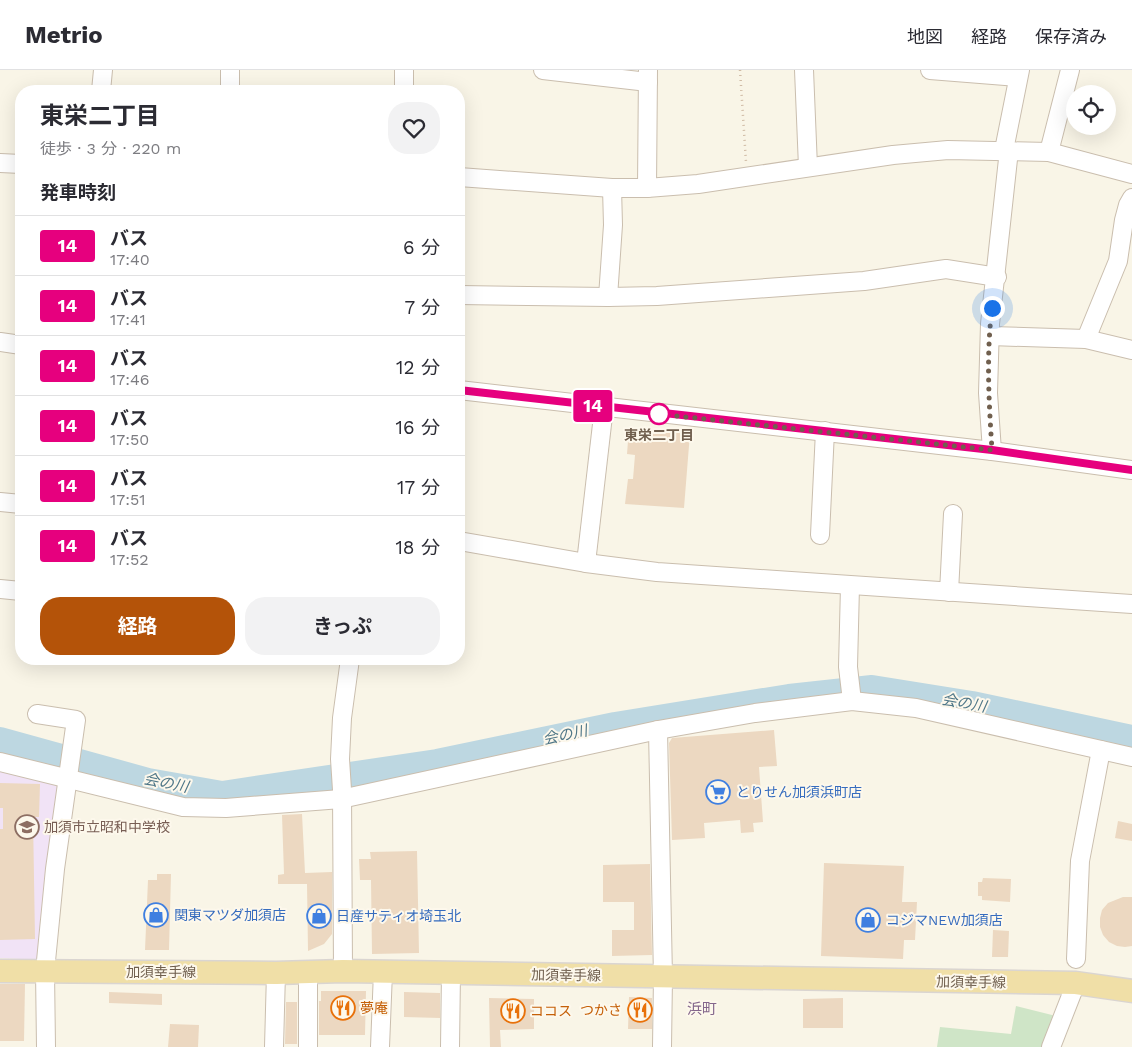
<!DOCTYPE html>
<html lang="ja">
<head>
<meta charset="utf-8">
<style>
  body { margin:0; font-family:"Work Sans","Noto Sans JP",sans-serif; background:#f2f2f3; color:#2b2b33; height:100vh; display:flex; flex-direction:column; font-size:19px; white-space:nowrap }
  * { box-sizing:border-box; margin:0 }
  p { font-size:16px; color:#7c7c81 }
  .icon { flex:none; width:28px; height:28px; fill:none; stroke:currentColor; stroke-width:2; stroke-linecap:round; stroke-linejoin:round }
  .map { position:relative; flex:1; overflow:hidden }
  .drawer { position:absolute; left:15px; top:15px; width:450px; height:580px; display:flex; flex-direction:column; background:#fff; border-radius:20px; box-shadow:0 5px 20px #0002 }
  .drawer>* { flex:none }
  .badge { padding:0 10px; border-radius:4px; font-size:18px; line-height:32px }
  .tools { position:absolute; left:1066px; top:15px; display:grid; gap:10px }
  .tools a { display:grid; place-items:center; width:50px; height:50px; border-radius:50%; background:#fff; box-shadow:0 5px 20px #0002; font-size:25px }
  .you { position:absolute; width:25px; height:25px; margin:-12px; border:4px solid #fff; border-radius:50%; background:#1a73e8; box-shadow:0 0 0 8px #1a73e833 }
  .map>.badge { position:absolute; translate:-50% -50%; box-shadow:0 0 0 2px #fff }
  h2 { padding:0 25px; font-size:19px; line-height:45px }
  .round { display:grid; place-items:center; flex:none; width:52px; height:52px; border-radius:20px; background:#f2f2f3 }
  .headline { display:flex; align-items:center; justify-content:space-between; height:85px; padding:0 25px }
  h1 { font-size:24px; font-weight:700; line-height:38px }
  .cta { display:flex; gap:10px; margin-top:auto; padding:10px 25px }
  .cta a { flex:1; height:58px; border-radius:20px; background:#b45309; color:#fff; font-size:20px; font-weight:700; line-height:58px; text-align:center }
  .cta a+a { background:#f2f2f3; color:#2b2b33 }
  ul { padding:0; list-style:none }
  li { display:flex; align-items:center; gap:15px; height:60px; padding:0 25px; border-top:1px solid #e1e1e2 }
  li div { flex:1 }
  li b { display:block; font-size:19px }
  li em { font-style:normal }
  li .badge { min-width:55px; font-weight:700; text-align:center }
  header { display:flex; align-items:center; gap:30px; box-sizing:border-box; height:70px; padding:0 25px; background:#fff; border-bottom:1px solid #e1e1e2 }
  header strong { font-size:24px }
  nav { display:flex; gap:28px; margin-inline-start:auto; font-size:18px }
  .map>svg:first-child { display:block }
  .education { fill:#f1e3f6 }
  .green { fill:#cfe5c7 }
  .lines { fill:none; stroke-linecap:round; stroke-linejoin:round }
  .river { stroke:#bdd7e1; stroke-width:26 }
  .building { fill:#ecd8c1 }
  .minor-casing { stroke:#cabeae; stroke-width:20 }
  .major-casing { stroke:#dad5d1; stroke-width:25 }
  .path { stroke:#d0bba5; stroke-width:2.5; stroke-dasharray:1 4; stroke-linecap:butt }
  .minor { stroke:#fff; stroke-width:18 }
  .major { stroke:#f0dfa7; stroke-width:22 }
  .line-casing { stroke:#fff; stroke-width:11 }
  .line { stroke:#e6007e; stroke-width:8 }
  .walk { stroke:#705f4e; stroke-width:5; stroke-dasharray:0 9 }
  .stop-dot { fill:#fff; stroke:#e6007e; stroke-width:2.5 }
  .labels { text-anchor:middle; stroke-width:4; stroke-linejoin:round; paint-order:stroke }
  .stop-label { font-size:14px; font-weight:bold; fill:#705f4e; stroke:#fdf8ec }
  .shop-label { font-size:14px; fill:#366cbe; stroke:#fdf8ec; text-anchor:start }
  .education-label { font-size:14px; fill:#785e54; stroke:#fdf8ec; text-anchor:start }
  .street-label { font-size:14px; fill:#705f4e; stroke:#fdf8ec }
  .food-label { font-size:14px; fill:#c56008; stroke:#fdf8ec; text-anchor:start }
  .water-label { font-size:15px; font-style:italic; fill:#4e7687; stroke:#fdf8ec }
  .neighbourhood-label { font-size:15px; fill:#84668c; stroke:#fdf8ec }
</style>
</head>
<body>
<header>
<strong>Metrio</strong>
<nav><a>地図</a><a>経路</a><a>保存済み</a></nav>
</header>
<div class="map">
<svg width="1132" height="977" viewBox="0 0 1132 977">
  <rect width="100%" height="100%" fill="#f9f5e7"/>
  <!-- education -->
  <polygon class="education" points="0,699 59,713 41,890 0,888"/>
  <!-- green -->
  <polygon class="green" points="1016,936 1056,946 1044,977 937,977 940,957 1011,964"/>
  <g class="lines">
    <!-- river -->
    <polyline class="river" points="0,670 148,711 222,724 437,692 615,655 789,627 872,618 972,634 1132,668"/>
  </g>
  <!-- building -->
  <g class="building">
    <polygon points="629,358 690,363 684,438 625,434 628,409 633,409 635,385 627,384"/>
    <polygon points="774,660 777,696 759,697 763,752 753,753 754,762 741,763 740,750 704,753 705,768 672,770 669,673 672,668"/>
    <polygon points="0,713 40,714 39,747 33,747 35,869 0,870 0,759 3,759 3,738 0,738"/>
    <polygon points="302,744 305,803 332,802 332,864 324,874 308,881 307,814 278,814 278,805 284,804 282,745"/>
    <polygon points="1118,751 1132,754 1132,771 1115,768"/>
    <polygon points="417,781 419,883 372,884 371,810 360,810 359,789 371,789 370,782"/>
    <polygon points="824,793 904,796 902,832 917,832 915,870 904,870 903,889 821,886"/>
    <polygon points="650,794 652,885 612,886 612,860 634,860 634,832 603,832 603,795"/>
    <polygon points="157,804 171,804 169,880 145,880 148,810 157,810"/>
    <polygon points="983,808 1011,809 1010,832 982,830 982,826 978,826 978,812 982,812"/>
    <polygon points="1123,827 1132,827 1132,876 1125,877 1117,876 1109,872 1103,865 1100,857 1100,848 1102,840 1108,833"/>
    <polygon points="993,860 1009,861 1008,887 992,887"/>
    <polygon points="0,914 25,914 24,971 0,971"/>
    <polygon points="321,921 366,921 365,965 319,965 319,931 321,931"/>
    <polygon points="109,922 162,924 162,935 109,933"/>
    <polygon points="404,922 440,923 440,948 404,947"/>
    <polygon points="629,927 652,928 652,959 628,959"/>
    <polygon points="489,928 534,929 534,959 500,960 501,977 490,977"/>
    <polygon points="843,928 843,958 803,958 803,929"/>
    <polygon points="286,932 297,932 297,974 285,974"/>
    <polygon points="170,954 199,955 198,977 168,977"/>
  </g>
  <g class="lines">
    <!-- minor casing -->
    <g class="minor-casing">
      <g id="minor">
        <polyline points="543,0 648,12"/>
        <polyline points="804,0 808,97"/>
        <polyline points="930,0 1018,7"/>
        <polyline points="101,21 103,0"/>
        <polyline points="230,21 230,0"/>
        <polyline points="404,21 404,0"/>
        <polyline points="1004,80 1020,0"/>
        <polyline points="1049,82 1070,0"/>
        <polyline points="0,93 21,94"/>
        <polyline points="459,107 612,118 647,118 698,114 893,85 948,80 1049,82 1132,104"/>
        <polyline points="647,118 648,0"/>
        <polyline points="459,225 608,227 657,226 864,211 946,199 997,207"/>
        <polyline points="608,227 613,155 612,118"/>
        <polyline points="990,266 1086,269 1132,280"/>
        <polyline points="1086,269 1118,191 1124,150 1128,135 1132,128"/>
        <polyline points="0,272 21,275"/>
        <polyline points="459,320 992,381 1132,400"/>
        <polyline points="992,381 988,323 990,254 1009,80"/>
        <polyline points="0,432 21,434"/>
        <polyline points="820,465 825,361"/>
        <polyline points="459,471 586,493 657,502 1132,534"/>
        <polyline points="586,493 604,337"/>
        <polyline points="850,516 848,597 852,631"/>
        <polyline points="0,519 21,521"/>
        <polyline points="949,522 953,444"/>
        <polyline points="37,644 76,650 55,799 45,901 46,977"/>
        <polyline points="658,660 663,907 662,977"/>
        <polyline points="0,692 183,737 226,738 341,729 658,660 755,643 852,631 916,638 1132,687"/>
        <polyline points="1076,889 1080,791 1101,680"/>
        <polyline points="343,901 342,720 340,689 342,648 350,589"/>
        <polyline points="308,902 308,977"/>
        <polyline points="274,977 276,903"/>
        <polyline points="380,977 383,902"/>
        <polyline points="450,977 451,903"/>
        <polyline points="1051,977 1076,913"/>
      </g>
    </g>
    <!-- major casing -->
    <g class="major-casing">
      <polyline id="major" points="0,901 276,903 343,901 1076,913 1132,921"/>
    </g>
    <!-- path -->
    <polyline class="path" points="740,0 746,92"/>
    <!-- minor -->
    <use href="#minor" class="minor"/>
    <!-- major -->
    <use href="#major" class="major"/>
  </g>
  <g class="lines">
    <!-- line casing -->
    <g class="line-casing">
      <polyline id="line" points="459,320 992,380 1132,400"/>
    </g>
    <!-- line -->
    <use href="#line" class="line"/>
    <!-- walk -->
    <path class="walk" d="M659,344L992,380C989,333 986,286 992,238"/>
  </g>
  <!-- icons -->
  <defs>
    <g id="supermarket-ring" transform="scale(1.25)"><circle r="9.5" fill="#fdf8ec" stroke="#3f7fe0" stroke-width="1.5"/><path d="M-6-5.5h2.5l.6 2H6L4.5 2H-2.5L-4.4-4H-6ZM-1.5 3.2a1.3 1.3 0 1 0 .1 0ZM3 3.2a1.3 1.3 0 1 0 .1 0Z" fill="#3f7fe0"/></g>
    <g id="school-ring" transform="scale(1.25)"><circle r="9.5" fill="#fdf8ec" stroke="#8d6e63" stroke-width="1.5"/><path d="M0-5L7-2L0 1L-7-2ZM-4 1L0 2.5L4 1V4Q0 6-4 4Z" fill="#8d6e63"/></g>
    <g id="shop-ring" transform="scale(1.25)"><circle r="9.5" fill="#fdf8ec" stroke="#3f7fe0" stroke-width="1.5"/><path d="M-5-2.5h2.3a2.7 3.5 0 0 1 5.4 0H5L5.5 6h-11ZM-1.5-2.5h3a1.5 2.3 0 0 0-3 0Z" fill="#3f7fe0"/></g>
    <g id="restaurant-ring" transform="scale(1.25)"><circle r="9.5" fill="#fdf8ec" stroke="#e8710a" stroke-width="1.5"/><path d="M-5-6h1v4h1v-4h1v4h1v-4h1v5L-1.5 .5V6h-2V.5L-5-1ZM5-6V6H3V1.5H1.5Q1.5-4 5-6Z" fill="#e8710a"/></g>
  </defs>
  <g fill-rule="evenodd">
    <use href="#supermarket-ring" x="718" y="722"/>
    <use href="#school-ring" x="27" y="757"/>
    <use href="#shop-ring" x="156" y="845"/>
    <use href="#shop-ring" x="319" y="846"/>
    <use href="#shop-ring" x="868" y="850"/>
    <use href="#restaurant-ring" x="343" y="938"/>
    <use href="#restaurant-ring" x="640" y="940"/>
    <use href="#restaurant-ring" x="513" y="941"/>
  </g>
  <!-- markers -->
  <circle class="stop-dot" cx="659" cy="344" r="10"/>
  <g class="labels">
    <!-- stop labels -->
    <g class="stop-label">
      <text x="659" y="370">東栄二丁目</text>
    </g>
    <!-- shop labels -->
    <g class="shop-label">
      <text x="736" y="727">とりせん加須浜町店</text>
      <text x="174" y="850">関東マツダ加須店</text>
      <text x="336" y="851">日産サティオ埼玉北</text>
      <text x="886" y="855">コジマNEW加須店</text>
    </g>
    <!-- education labels -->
    <g class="education-label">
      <text x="44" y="762">加須市立昭和中学校</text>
    </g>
    <!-- street labels -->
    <g class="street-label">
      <text x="161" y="907">加須幸手線</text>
      <text transform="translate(566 905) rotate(1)" y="5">加須幸手線</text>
      <text transform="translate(971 912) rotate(1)" y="5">加須幸手線</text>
    </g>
    <!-- food labels -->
    <g class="food-label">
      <text x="360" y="943">夢庵</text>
      <text x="622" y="945" text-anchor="end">つかさ</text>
      <text x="530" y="946">ココス</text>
    </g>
    <!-- water labels -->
    <g class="water-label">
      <text transform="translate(964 633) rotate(10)" y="5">会の川</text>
      <text transform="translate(565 665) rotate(-12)" y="5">会の川</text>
      <text transform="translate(166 713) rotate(11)" y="5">会の川</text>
    </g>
    <!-- neighbourhood labels -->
    <g class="neighbourhood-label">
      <text x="702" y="944">浜町</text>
    </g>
  </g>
</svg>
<div class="tools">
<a><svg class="icon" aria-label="locate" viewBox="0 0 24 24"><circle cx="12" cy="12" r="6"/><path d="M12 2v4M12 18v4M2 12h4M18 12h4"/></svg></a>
</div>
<div class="you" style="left:992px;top:238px"></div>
<b class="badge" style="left:593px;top:336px;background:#e6007e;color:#fff">14</b>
<section class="drawer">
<div class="headline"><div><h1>東栄二丁目</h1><p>徒歩 · 3 分 · 220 m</p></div><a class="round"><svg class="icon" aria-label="heart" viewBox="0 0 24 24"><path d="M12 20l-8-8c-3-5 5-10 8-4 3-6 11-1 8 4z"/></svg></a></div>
<h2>発車時刻</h2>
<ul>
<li><span class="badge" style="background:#e6007e;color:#fff">14</span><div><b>バス</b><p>17:40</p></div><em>6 分</em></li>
<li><span class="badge" style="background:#e6007e;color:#fff">14</span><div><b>バス</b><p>17:41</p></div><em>7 分</em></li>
<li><span class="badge" style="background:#e6007e;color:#fff">14</span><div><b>バス</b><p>17:46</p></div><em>12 分</em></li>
<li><span class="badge" style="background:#e6007e;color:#fff">14</span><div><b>バス</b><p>17:50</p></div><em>16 分</em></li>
<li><span class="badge" style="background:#e6007e;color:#fff">14</span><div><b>バス</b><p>17:51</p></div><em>17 分</em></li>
<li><span class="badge" style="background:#e6007e;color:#fff">14</span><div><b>バス</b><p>17:52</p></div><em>18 分</em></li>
</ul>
<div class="cta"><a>経路</a><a>きっぷ</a></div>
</section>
</div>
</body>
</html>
